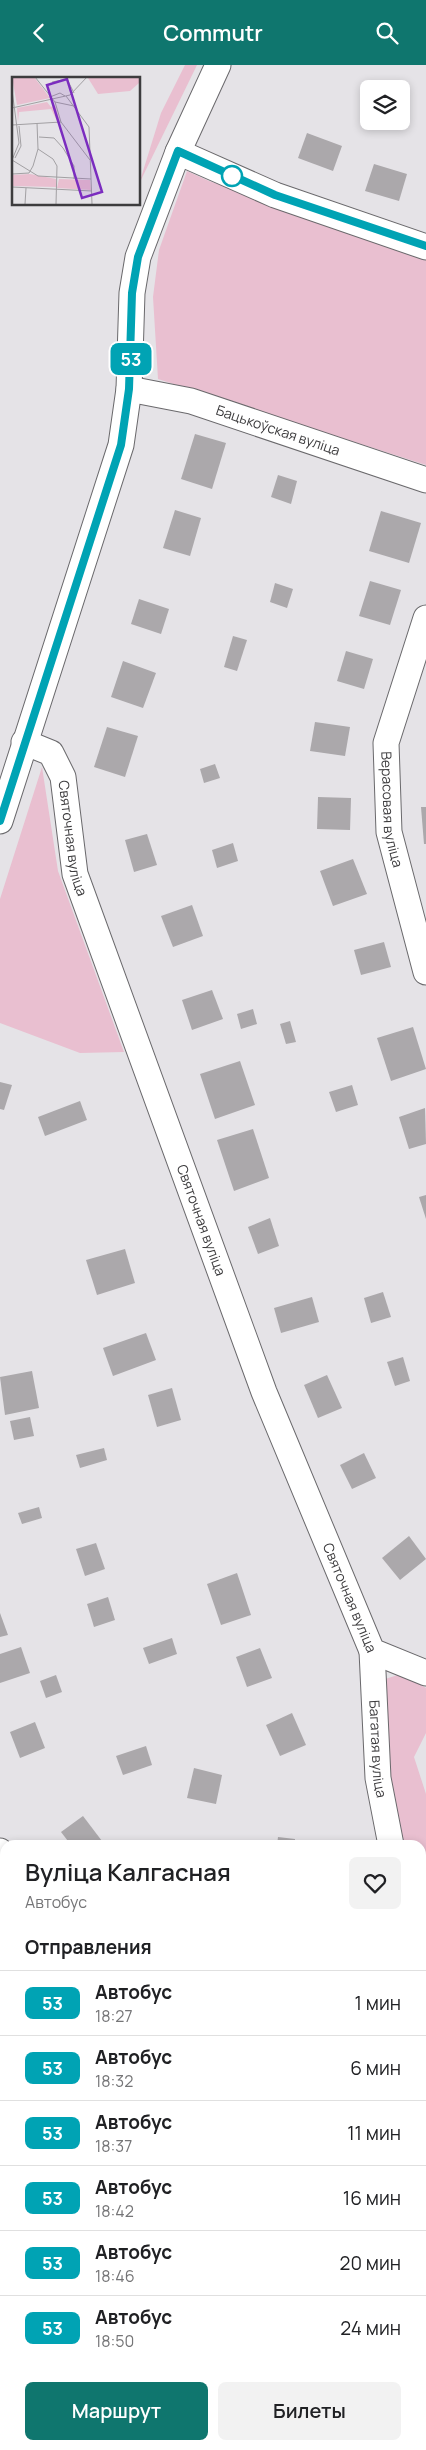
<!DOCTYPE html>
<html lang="ru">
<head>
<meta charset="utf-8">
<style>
  body { margin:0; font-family:Manrope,sans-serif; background:#f2f2f2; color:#202124; height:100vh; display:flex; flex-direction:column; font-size:19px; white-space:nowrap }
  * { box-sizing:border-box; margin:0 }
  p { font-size:16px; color:#757577 }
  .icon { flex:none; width:28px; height:28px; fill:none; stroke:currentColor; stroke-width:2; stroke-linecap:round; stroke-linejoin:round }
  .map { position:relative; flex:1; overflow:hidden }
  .sheet { position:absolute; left:0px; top:1775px; width:426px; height:610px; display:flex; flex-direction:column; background:#fff; border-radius:15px 15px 0 0; box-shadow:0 2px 8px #0003 }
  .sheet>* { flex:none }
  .badge { padding:0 10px; border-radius:8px; font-size:18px; line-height:32px }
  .fabs { position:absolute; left:360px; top:15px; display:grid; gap:10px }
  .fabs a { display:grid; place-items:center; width:50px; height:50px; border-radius:8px; background:#fff; box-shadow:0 2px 8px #0003; font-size:25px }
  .map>.badge { position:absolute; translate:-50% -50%; box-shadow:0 0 0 2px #fff }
  h2 { padding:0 25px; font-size:19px; line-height:45px }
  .round { display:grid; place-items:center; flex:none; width:52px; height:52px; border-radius:8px; background:#f2f2f2 }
  .head { display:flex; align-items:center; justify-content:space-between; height:85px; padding:0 25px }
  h1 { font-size:24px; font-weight:600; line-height:38px }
  .action { display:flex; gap:10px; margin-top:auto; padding:10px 25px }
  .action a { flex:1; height:58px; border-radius:8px; background:#0f766e; color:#fff; font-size:20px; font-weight:600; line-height:58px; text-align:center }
  .action a+a { background:#f2f2f2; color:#202124 }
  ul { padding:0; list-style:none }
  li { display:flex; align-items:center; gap:15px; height:65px; padding:0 25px; border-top:1px solid #e0e0e0 }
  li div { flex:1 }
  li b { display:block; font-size:19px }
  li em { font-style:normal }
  li .badge { min-width:55px; font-weight:700; text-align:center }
  header { display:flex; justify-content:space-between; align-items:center; height:65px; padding:0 25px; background:#0f766e; color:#fff; font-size:22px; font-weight:600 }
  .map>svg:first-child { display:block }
  .green { fill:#e9bfd0 }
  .building { fill:#aba8ab }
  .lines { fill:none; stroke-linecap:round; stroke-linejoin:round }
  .minor-casing { stroke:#6a696c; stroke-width:27 }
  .minor { stroke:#fff; stroke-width:25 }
  .line-casing { stroke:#fff; stroke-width:11 }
  .line { stroke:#00a3b4; stroke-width:8 }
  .stop-dot { fill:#fff; stroke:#00a3b4; stroke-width:2.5 }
  .labels { text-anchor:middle; stroke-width:4; stroke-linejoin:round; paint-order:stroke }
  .street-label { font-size:14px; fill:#3d3c3e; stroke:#e5e3e7 }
  .inset-road { fill:none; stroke:#a2a0a3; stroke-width:1 }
  .view { fill:#7b2cbf; fill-opacity:0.15; stroke:#7b2cbf; stroke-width:2.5 }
  .inset-edge { fill:none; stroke:#3d3c3e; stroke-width:2.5 }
</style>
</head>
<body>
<header><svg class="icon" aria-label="back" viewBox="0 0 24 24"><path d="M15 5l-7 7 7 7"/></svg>Commutr<svg class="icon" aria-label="search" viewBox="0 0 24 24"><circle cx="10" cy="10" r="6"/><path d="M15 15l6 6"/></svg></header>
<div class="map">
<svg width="426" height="2385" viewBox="0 0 426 2385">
  <rect width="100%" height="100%" fill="#e5e3e7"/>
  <!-- green -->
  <g class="green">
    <polygon points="185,0 197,0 139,119 161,48"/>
    <polygon points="187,106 209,116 426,191 426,400 158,314 153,232 159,185"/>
    <polygon points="42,702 58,806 124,987 80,988 0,958 0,834"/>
    <polygon points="401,1609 426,1623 426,1668 414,1692 426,1729 426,1932 421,1934 421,1780 399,1780 385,1700 382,1615"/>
    <polygon points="0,1828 5,1840 5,2051 0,2051"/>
    <polygon points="0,2088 5,2088 5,2212 0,2211"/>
  </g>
  <!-- building -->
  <g class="building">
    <polygon points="307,68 342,81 333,106 298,93"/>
    <polygon points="374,99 407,109 399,136 365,126"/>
    <polygon points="195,369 226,378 212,424 181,414"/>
    <polygon points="278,410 297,416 291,439 271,432"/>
    <polygon points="175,445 201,453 190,491 163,483"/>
    <polygon points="381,446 421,458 409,498 369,486"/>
    <polygon points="370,516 401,525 390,560 359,551"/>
    <polygon points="275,518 293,524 287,543 270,537"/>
    <polygon points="139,534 169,544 161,569 131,559"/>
    <polygon points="233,571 247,575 237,606 224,602"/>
    <polygon points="346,586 373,594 364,624 337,616"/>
    <polygon points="123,596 156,608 143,643 111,632"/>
    <polygon points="315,657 350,662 345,691 310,686"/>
    <polygon points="107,662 138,671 125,712 94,702"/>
    <polygon points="215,699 220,713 204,718 200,704"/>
    <polygon points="318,732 351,733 350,765 317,764"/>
    <polygon points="421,742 426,742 426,779 424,779"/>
    <polygon points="147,769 157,800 134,807 125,775"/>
    <polygon points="233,778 238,796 217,803 212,785"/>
    <polygon points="353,794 367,829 333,841 320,806"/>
    <polygon points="192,840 203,871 173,882 161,851"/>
    <polygon points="384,877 391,902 361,910 354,885"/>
    <polygon points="212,925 223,954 192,965 182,935"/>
    <polygon points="253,944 257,959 241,964 237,949"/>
    <polygon points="290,956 296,977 286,979 280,959"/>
    <polygon points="413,962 426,1004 391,1016 377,973"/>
    <polygon points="240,996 255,1040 215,1054 200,1009"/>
    <polygon points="0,1017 12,1020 4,1045 0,1044"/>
    <polygon points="352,1020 358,1040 336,1047 329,1027"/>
    <polygon points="80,1036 87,1055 45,1071 38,1052"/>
    <polygon points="425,1043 426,1079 409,1084 399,1052"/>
    <polygon points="253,1064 269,1113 234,1126 217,1075"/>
    <polygon points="426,1130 426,1154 419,1132"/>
    <polygon points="270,1153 279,1181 258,1189 248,1162"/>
    <polygon points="125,1184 135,1218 97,1230 86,1195"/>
    <polygon points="383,1227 391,1252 371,1258 364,1233"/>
    <polygon points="312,1232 319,1257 281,1268 274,1243"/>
    <polygon points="146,1268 156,1295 113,1311 103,1283"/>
    <polygon points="403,1292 410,1316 395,1321 387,1297"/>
    <polygon points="32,1306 39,1343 5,1350 0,1312"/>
    <polygon points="327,1310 342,1343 318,1353 304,1320"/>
    <polygon points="172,1323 181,1355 157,1362 148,1330"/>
    <polygon points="30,1352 34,1371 14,1375 10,1356"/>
    <polygon points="104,1383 107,1395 80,1403 76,1390"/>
    <polygon points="364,1388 376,1413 352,1424 340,1400"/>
    <polygon points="39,1442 42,1453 22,1459 18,1448"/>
    <polygon points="409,1471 426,1494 400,1515 382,1493"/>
    <polygon points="96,1478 105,1504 85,1511 76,1484"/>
    <polygon points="237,1508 251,1550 221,1560 207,1519"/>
    <polygon points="108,1532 115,1555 94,1562 87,1539"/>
    <polygon points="0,1548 8,1570 0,1572"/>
    <polygon points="172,1573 177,1589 149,1599 143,1583"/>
    <polygon points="21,1582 30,1608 0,1618 0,1589"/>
    <polygon points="260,1583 272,1613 247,1622 236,1592"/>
    <polygon points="56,1610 62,1627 46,1633 40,1616"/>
    <polygon points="292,1648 306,1680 280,1691 266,1660"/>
    <polygon points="35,1657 45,1683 20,1693 10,1667"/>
    <polygon points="146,1681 152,1700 123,1710 116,1691"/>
    <polygon points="194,1703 222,1710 216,1739 187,1733"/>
    <polygon points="83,1751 105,1780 71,1780 61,1767"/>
    <polygon points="278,1772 295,1774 295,1780 277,1780"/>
    <polygon points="422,2238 426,2255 421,2256 421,2238"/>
    <polygon points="426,2281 426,2321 421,2324 421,2283"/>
    <polygon points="117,2380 146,2380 146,2385 118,2385"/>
    <polygon points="331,2380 367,2380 368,2382 358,2385 332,2385"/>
    <polygon points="386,2380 415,2380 416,2385 388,2385"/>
  </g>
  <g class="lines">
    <!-- minor casing -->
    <g class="minor-casing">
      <g id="minor">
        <polyline points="178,87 275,130 426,182"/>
        <path id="s1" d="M129,324L191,336L426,415"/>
        <path id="s2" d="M426,553L386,678L389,767L426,907"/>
        <path id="s3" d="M24,677L51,688L63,712L75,809L264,1327L372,1586L426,1608"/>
        <polyline points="0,756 121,380 129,324 132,228 138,192 178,87 218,0"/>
        <path id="s4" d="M372,1586L378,1713L391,1780"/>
        <polyline points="0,1786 5,1800"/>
        <polyline points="0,2075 5,2074"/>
        <polyline points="421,2076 426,2081"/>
        <polyline points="421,2157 426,2154"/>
        <polyline points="0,2355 5,2373"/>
      </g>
    </g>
    <!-- minor -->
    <use href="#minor" class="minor"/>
  </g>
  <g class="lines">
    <!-- line casing -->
    <g class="line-casing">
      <polyline id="line" points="0,756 121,380 129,324 132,228 138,192 178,86 275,130 426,181"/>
    </g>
    <!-- line -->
    <use href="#line" class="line"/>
  </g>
  <!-- markers -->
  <circle class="stop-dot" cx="232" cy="111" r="10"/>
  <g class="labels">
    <!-- street labels -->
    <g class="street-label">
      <text dy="5" stroke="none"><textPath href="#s1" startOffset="155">Бацькоўская вуліца</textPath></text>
      <text dy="5" stroke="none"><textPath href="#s2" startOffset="198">Верасовая вуліца</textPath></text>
      <text dy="5" stroke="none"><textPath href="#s3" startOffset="118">Святочная вуліца</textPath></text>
      <text dy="5" stroke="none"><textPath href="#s3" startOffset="522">Святочная вуліца</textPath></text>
      <text dy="5" stroke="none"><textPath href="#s3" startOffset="928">Святочная вуліца</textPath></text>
      <text dy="5" stroke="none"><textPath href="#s4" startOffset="98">Багатая вуліца</textPath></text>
    </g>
  </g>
  <!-- overview -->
  <g transform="translate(12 12)">
    <rect width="128" height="128" fill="#e5e3e7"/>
    <path d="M0,0H22L38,21L5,28ZM127,0V6L118,14L86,17L76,1ZM35,25L39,30L43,28L48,44H45L39,32L7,35L6,45L5,31ZM18,97L44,102V110L0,109V98ZM47,102L78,103L79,113L45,111Z" fill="#e9bfd0"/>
    <path class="inset-road" d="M23,0L43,25L49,45M40,5L55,2L62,16M0,13L7,66L0,83L26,99L79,102M54,19L77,50L80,127M38,20L48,16L53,19M43,25L62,29M0,31L58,18L75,0M0,48L49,45L78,83M27,60L42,61L51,71L62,89V102M26,72L41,82L45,89L44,127M3,81L9,69L7,49M0,97L17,96L21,89L26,72L25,46M0,110L80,114M13,127L14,111"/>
    <path class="view" d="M55,2L90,115L70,121L35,8Z"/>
    <rect width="128" height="128" class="inset-edge"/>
  </g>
</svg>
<div class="fabs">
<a><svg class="icon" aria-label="layers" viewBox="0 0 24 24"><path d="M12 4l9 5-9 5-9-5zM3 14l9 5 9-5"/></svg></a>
</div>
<b class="badge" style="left:131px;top:294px;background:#00a3b4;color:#fff">53</b>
<section class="sheet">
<div class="head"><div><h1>Вуліца Калгасная</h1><p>Автобус</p></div><a class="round"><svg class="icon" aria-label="heart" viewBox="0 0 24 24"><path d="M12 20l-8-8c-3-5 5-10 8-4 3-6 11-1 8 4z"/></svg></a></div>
<h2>Отправления</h2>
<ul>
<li><span class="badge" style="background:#00a3b4;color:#fff">53</span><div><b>Автобус</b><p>18:27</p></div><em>1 мин</em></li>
<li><span class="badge" style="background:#00a3b4;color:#fff">53</span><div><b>Автобус</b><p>18:32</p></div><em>6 мин</em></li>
<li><span class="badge" style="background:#00a3b4;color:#fff">53</span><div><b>Автобус</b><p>18:37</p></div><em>11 мин</em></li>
<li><span class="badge" style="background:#00a3b4;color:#fff">53</span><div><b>Автобус</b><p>18:42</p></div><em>16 мин</em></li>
<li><span class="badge" style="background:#00a3b4;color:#fff">53</span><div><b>Автобус</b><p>18:46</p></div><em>20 мин</em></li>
<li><span class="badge" style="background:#00a3b4;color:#fff">53</span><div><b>Автобус</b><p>18:50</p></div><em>24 мин</em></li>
</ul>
<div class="action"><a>Маршрут</a><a>Билеты</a></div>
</section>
</div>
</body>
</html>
